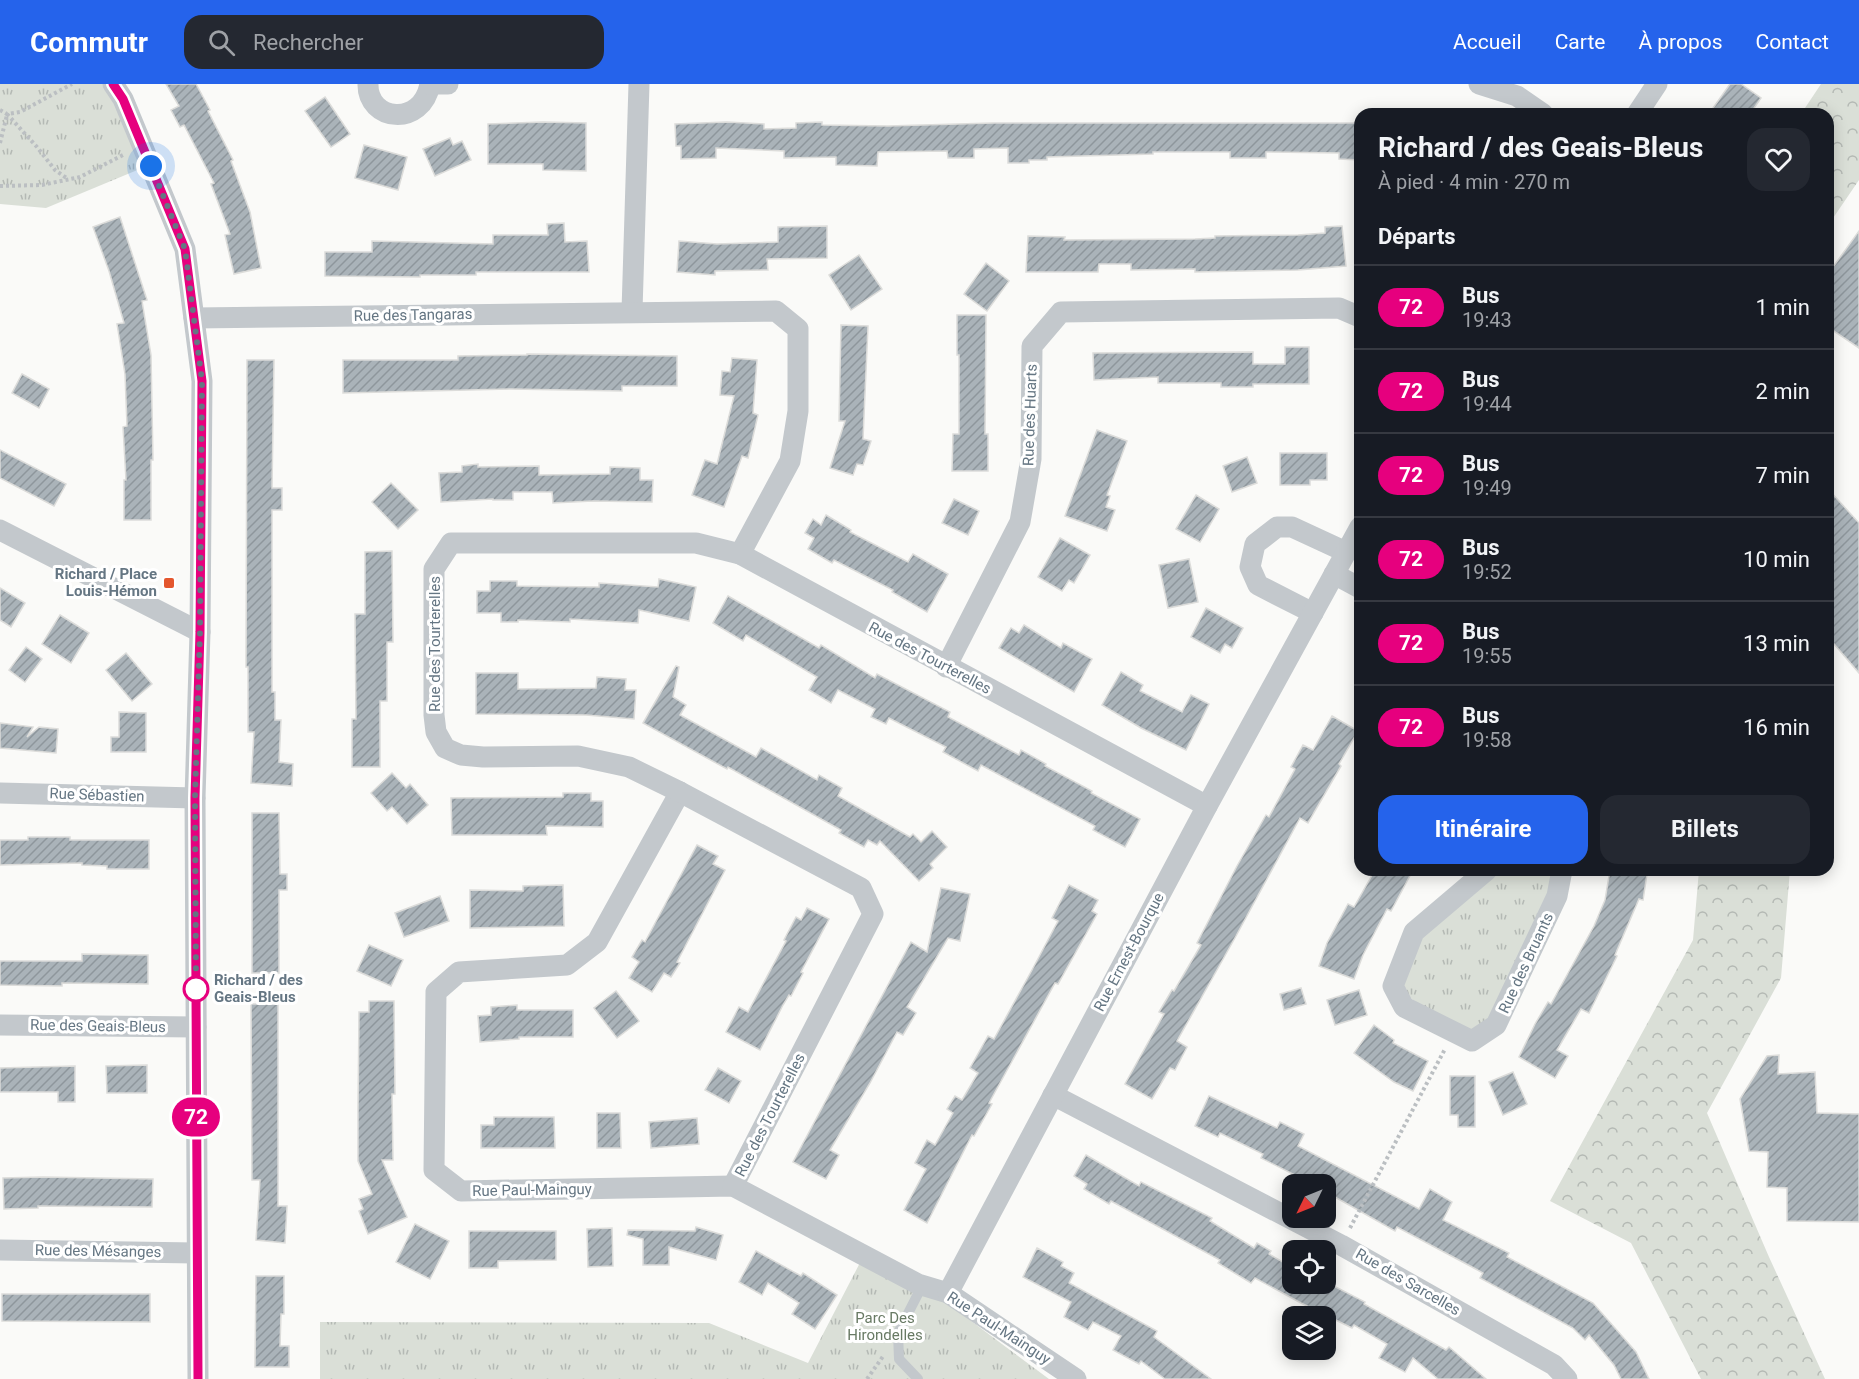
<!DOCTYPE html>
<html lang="fr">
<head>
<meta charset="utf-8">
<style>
  body { margin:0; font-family:Roboto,sans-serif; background:#242831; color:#f1f3f6; height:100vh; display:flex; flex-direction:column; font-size:22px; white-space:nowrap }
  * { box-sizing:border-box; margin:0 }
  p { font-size:20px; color:#9ea1a6 }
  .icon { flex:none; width:33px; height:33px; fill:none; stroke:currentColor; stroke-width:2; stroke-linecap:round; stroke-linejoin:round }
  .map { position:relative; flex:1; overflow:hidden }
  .panel { position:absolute; left:1354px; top:24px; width:480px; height:768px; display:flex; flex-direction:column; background:#171b24; border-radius:18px; box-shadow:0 3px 15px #0003 }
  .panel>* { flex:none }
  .badge { padding:0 12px; border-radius:20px; font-size:21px; line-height:39px }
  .needle { width:39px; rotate:227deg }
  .buttons { position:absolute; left:1282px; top:1090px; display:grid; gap:12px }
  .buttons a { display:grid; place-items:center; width:54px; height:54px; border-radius:12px; background:#171b24; box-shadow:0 3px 15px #0003; font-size:30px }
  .you { position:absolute; width:30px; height:30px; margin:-15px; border:4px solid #fff; border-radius:50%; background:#1a73e8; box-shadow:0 0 0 9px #1a73e833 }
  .map>.badge { position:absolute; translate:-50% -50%; box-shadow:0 0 0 3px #fff }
  h2 { padding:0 24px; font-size:22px; line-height:54px }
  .round { display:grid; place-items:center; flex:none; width:63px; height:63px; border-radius:18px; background:#242831 }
  .overview { display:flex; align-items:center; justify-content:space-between; height:102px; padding:0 24px }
  h1 { font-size:28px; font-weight:700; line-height:45px }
  .action { display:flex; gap:12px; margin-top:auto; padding:12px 24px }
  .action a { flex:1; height:69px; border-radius:18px; background:#2563eb; color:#fff; font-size:24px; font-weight:700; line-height:69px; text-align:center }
  .action a+a { background:#242831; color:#f1f3f6 }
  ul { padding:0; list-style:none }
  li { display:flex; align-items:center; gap:18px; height:84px; padding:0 24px; border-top:2px solid #363941 }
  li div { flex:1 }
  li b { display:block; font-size:22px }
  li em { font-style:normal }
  li .badge { min-width:66px; font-weight:700; text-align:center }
  header { display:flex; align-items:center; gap:36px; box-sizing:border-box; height:84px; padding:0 30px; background:#2563eb; color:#fff }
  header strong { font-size:28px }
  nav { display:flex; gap:33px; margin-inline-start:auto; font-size:21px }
  .search { width:420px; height:54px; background:#242831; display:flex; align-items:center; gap:15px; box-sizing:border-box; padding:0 21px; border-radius:18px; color:#9ea1a6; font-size:22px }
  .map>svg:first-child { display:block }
  .grass { fill:url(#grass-tufts) }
  .forest { fill:url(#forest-crowns) }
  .building { fill:url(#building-hatch); stroke:#dcdcda; stroke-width:1.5 }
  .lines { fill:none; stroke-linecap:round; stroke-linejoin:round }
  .path { stroke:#bbbfc2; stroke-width:4; stroke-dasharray:3 3; stroke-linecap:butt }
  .service { stroke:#c3c8cc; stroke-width:10 }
  .minor { stroke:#c3c8cc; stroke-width:21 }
  .line-casing { stroke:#fff; stroke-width:14 }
  .line { stroke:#e6007e; stroke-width:9 }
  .walk { stroke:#657683; stroke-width:6; stroke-dasharray:0 10.8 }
  .poi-dot { fill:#e4572e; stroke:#fff; stroke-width:2 }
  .stop-dot { fill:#fff; stroke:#e6007e; stroke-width:3 }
  .labels { text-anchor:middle; stroke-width:6; stroke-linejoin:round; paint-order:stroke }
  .street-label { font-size:15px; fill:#657683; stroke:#fff }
  .poi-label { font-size:15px; font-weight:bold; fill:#657683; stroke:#fff; text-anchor:end }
  .stop-label { font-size:15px; font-weight:bold; fill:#657683; stroke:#fff; text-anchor:start }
  .park-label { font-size:15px; fill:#687a64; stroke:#fff }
</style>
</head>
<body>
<header>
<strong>Commutr</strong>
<div class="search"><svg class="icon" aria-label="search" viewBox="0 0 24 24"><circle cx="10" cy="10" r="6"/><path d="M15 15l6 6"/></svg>Rechercher</div>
<nav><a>Accueil</a><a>Carte</a><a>À propos</a><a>Contact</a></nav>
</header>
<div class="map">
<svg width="1859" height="1295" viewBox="0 0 1859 1295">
  <defs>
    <pattern id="grass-tufts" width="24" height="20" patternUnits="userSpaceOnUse" patternTransform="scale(1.5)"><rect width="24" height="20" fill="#dadfd7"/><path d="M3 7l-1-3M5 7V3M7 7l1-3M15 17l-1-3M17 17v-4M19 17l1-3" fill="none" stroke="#b4b9b4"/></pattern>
    <pattern id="forest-crowns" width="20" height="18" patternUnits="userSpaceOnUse" patternTransform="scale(1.5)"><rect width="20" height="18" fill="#dadfd7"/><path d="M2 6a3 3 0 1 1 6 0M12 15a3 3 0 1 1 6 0" fill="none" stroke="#b4b9b4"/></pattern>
    <pattern id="building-hatch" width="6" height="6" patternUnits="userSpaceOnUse" patternTransform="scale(1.5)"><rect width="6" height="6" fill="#aab3b9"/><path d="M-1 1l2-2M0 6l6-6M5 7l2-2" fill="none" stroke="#8e969c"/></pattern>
  </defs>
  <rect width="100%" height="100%" fill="#fafaf8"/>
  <!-- grass -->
  <g class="grass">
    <polygon points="0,0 105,0 147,82 46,124 0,120"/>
    <polygon points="1487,786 1562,786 1496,941 1472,957 1393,902 1414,848"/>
    <polygon points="864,1171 947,1219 1049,1295 320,1295 320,1238 709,1239 808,1279"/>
  </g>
  <!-- forest -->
  <g class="forest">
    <polygon points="1821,0 1859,0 1859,96 1829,140 1828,30 1801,30"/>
    <polygon points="1699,786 1790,786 1781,894 1707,1029 1769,1173 1825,1295 1701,1295 1631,1159 1550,1117 1693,856"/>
  </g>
  <!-- building -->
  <g class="building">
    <polygon points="166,0 196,0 210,26 208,27 233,76 231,77 250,128 261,184 234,190 225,151 230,150 211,100 214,99 184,41 180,43 171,26 179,22"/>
    <polygon points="1730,0 1741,0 1761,14 1750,30 1721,30 1713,24"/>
    <polygon points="325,13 350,50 331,63 305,27"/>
    <polygon points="543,38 586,39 586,87 543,86 543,80 488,80 488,40"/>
    <polygon points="727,38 764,40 764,45 796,44 796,39 822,38 822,41 888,42 993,39 1360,39 1360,76 1339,75 1339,69 1266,68 1266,74 1230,74 1230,68 1153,68 1153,70 1047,73 1047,76 1029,76 1029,79 1008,79 1008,64 974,65 974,74 948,74 947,67 878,68 877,82 836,81 836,73 784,74 784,67 716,64 716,74 681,75 681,62 676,62 675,40"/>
    <polygon points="450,54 453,61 462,57 471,76 435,92 423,65"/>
    <polygon points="364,61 407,73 398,106 355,94"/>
    <polygon points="120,133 147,216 142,217 151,271 153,376 151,376 151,436 124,436 124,396 126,396 123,343 127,342 125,290 117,240 124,239 109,187 93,143"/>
    <polygon points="564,139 565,158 587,157 589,188 476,188 476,191 420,191 420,193 325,192 325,168 372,168 372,157 493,160 493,151 548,151 547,140"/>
    <polygon points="827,142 827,174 767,175 768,186 715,187 715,191 677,188 679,157 717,160 778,158 778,143"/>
    <polygon points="1342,142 1346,182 1298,186 1195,188 1195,185 1131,186 1131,180 1099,180 1098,188 1026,188 1028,152 1065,153 1064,156 1195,155 1215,154 1215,152 1298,151 1325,149 1325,143"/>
    <polygon points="1859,147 1859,264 1828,243 1828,190"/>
    <polygon points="859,171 882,205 851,226 829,191"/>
    <polygon points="986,179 1009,197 987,227 964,210"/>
    <polygon points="957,231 986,231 985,350 988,350 988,387 952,387 953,350 959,350 959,271 957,271"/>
    <polygon points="841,241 868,242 863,355 871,357 863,381 857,380 853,391 830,384 845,337 839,337"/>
    <polygon points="1285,263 1309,263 1309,300 1253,300 1253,303 1221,303 1221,299 1158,299 1158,293 1094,296 1093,269 1253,268 1253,280 1285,280"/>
    <polygon points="527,270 677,272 677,302 622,302 622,307 511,305 343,309 343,276 458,276 458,272 527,271"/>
    <polygon points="732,274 757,276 753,329 758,331 748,374 742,372 724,423 692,411 705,376 717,380 734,312 720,311 722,287 730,288"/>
    <polygon points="247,276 274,276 272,404 282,404 282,426 272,426 272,608 275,608 275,636 281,636 279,678 293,680 292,702 251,699 254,648 248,648 248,583 246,583"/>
    <polygon points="22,290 49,305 39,324 12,309"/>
    <polygon points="1097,346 1127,357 1107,411 1110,412 1106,423 1115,426 1107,447 1065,432"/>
    <polygon points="0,366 66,400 54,422 0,394"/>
    <polygon points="1280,369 1327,369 1327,396 1310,396 1310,401 1280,401"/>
    <polygon points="1247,373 1257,399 1232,408 1223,382"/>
    <polygon points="478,380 478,383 539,382 539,391 610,390 610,383 640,384 640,396 653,396 652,418 593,417 553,419 552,408 513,408 513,416 493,416 493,415 441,418 439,389 462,388 462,382"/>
    <polygon points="391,399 418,426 398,445 372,418"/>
    <polygon points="1828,405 1859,439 1859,589 1828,553"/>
    <polygon points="1196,411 1219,425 1200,458 1176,445"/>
    <polygon points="954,415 979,427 968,451 942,439"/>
    <polygon points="826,431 851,446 850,448 908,478 913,470 948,490 927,528 892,508 893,506 834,476 832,479 808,465 814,454 805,449 813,435 821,441"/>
    <polygon points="1060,454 1090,471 1074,499 1069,496 1062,507 1038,493"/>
    <polygon points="392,467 393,558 387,558 387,617 380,617 380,683 352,683 352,635 356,635 355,530 365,530 365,468"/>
    <polygon points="1189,475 1198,518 1168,524 1159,481"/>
    <polygon points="659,495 696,503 689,537 639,526 638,539 570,535 570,538 518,536 518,538 501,538 501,529 477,529 477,507 490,507 490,497 517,497 517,502 599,503 599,499 658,503"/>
    <polygon points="0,504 25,519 11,543 0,536"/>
    <polygon points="728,512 819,564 821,561 875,594 877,590 950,628 948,633 1019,671 1021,666 1046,680 1045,682 1092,707 1091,709 1140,735 1125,763 1093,746 1095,742 981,681 978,687 943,668 946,663 889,634 886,640 871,633 875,625 838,606 831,619 809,606 817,593 746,551 743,557 713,539"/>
    <polygon points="1206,524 1243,544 1232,564 1225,560 1220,569 1191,553"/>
    <polygon points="60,531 89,549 71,579 42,560"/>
    <polygon points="1024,541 1061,564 1063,559 1092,575 1074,608 999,564 1011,544 1019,549"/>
    <polygon points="26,563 42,575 25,598 9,586"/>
    <polygon points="126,569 152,600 132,617 106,586"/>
    <polygon points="676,582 679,583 673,613 686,621 680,631 756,673 761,664 817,696 819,691 842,704 838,712 910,753 913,750 921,758 932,747 947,763 930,780 933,784 919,797 880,757 877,761 868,756 864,763 839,749 841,746 728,683 727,685 643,639"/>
    <polygon points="1121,588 1143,601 1140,607 1182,628 1191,611 1209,620 1186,666 1141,644 1102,621"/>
    <polygon points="476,589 518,589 518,605 596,604 597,593 626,595 625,606 636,606 634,635 586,631 476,630"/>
    <polygon points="119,628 146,629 146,668 111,668 111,653 119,653"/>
    <polygon points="1332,632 1358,647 1339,680 1341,682 1308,739 1300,734 1236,852 1177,957 1187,963 1175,986 1170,984 1152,1015 1125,1000 1164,930 1159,928 1172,906 1174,907 1201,861 1197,859 1237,782 1266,731 1269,733 1295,685 1291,683 1303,661 1313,666"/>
    <polygon points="0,639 33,643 27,653 39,643 58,645 56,669 0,664"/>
    <polygon points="392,689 406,704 410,700 428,721 407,740 392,723 387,727 371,709"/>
    <polygon points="563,709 591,709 591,717 603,717 603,743 546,742 547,751 452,751 451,714 563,713"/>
    <polygon points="252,729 279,729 280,790 287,790 287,806 279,806 279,889 252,889"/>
    <polygon points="28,753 70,753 70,756 149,756 149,785 107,785 107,782 82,781 82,779 0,781 0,756 28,756"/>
    <polygon points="697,761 718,772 713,780 725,786 677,878 680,879 671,893 664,889 652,908 629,894 639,878 632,873 642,856 645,858"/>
    <polygon points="1375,786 1413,786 1391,827 1387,825 1363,871 1354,895 1319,882 1327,859 1348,820 1354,823"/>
    <polygon points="1610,786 1647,790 1643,816 1639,815 1615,871 1617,872 1589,929 1581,925 1557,966 1568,972 1555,994 1519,973 1535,940 1548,918 1551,920 1594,842 1605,816"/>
    <polygon points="563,801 564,842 470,844 470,806 523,807 523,802"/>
    <polygon points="1069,801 1098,816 1092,827 1097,830 1058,900 1055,899 989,1019 992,1020 974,1052 972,1051 927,1139 904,1126 926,1085 915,1079 927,1056 935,1061 953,1029 947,1025 955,1012 962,1016 978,989 970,984 988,952 994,955 1032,886 1058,837 1052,834"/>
    <polygon points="941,804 970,810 960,857 948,854 907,923 916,929 903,951 897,948 870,999 830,1066 839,1071 826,1095 793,1078 911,858 927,868"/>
    <polygon points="440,812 449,837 404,853 395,829"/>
    <polygon points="807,824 829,835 801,888 803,889 791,912 789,911 783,921 760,966 726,948 739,923 748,928 786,857 784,856 796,833 801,836"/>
    <polygon points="369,861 403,876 391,902 357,887"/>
    <polygon points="82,870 148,871 148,900 62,899 62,902 0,901 0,877 82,877"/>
    <polygon points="1301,904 1306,920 1284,926 1280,910"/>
    <polygon points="1359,906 1367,931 1335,941 1327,916"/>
    <polygon points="616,907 639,937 617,954 594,924"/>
    <polygon points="369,917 394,917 395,1010 392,1010 393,1076 382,1076 407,1133 368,1150 359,1127 363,1125 359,1115 372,1110 358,1077 358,1025 359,928 369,928"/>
    <polygon points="251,920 278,920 278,1122 287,1122 285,1159 256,1156 260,1096 252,1096"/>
    <polygon points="517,921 517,926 573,926 573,953 519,953 519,955 480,958 478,932 491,931 491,923"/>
    <polygon points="1374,941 1394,956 1393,959 1428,977 1413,1007 1394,998 1354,969"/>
    <polygon points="1779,971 1778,990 1815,988 1817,1029 1859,1030 1859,1138 1787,1137 1787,1104 1767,1103 1768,1068 1749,1067 1740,1015 1767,972"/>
    <polygon points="147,981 147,1009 107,1009 106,982"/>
    <polygon points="75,982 75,1018 58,1018 58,1008 0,1008 0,984"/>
    <polygon points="718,984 741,997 729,1019 705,1006"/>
    <polygon points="1513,988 1527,1020 1503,1031 1489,998"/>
    <polygon points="1450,992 1475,992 1475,1043 1458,1043 1458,1031 1450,1031"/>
    <polygon points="1209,1012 1277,1044 1280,1038 1304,1050 1298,1062 1419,1125 1430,1105 1452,1118 1443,1136 1509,1169 1507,1173 1593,1219 1636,1268 1649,1295 1621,1295 1614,1281 1589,1251 1585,1256 1573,1244 1480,1194 1483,1189 1472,1183 1397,1143 1395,1147 1326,1108 1326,1101 1308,1101 1292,1092 1293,1090 1261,1074 1263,1070 1220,1049 1218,1053 1195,1042"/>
    <polygon points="597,1029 620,1029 621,1064 597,1064"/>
    <polygon points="494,1033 554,1033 555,1064 481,1064 481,1041 494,1041"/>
    <polygon points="697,1034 699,1060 651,1064 649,1038"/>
    <polygon points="1086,1071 1139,1102 1141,1098 1212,1134 1210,1137 1254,1164 1257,1159 1271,1167 1269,1170 1293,1184 1293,1200 1330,1200 1365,1218 1364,1220 1446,1266 1449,1263 1486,1295 1438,1295 1413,1274 1405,1288 1379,1274 1387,1260 1354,1241 1352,1244 1301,1219 1255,1194 1251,1199 1218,1179 1220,1176 1111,1117 1109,1120 1084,1105 1087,1100 1074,1092"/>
    <polygon points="43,1093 153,1095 152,1123 38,1122 38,1124 4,1125 3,1094"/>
    <polygon points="415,1140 449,1157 430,1195 396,1178"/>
    <polygon points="696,1143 723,1151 716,1176 669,1163 669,1181 643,1181 643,1155 627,1151 628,1146 695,1147"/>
    <polygon points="612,1144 613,1182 588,1183 587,1145"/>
    <polygon points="469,1147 556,1147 556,1176 498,1177 498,1184 469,1184"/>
    <polygon points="1037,1164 1063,1178 1061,1182 1074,1189 1069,1199 1157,1247 1154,1253 1211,1295 1165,1295 1141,1277 1139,1280 1113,1266 1121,1252 1093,1238 1088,1246 1064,1233 1071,1218 1023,1193"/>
    <polygon points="756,1167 801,1192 803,1189 837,1211 815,1245 792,1230 799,1219 768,1199 762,1211 739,1198"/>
    <polygon points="256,1192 284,1192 284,1230 281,1230 280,1262 289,1262 289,1283 255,1283"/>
    <polygon points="2,1210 150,1210 150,1238 2,1237"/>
  </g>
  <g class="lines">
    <!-- path -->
    <g class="path">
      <polyline points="0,26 7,30 20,28 72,0"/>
      <polyline points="7,30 37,63 55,86 68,95"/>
      <polyline points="0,59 7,31"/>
      <polyline points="0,102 42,101 80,93 125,70"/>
      <polyline points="1350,1144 1445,965"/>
      <polyline points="867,1295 884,1271"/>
    </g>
    <!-- service -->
    <polyline class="service" points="918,1295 899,1275 898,1249 922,1202"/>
    <!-- minor -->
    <g class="minor">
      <polyline points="113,0 123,15 185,165 202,297 200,548 195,714 198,1295"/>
      <path d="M368,0C367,37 422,44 430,0"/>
      <polyline points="430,0 448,0"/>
      <polyline points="1479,0 1517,12 1543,30"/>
      <polyline points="1637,30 1657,0"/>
      <polyline points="632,227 639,0"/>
      <polyline points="194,234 776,227 798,245 798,327 790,377 740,470"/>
      <polyline points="0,446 200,548"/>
      <polyline points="1334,490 1360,504"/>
      <polyline points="1313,529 1258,501 1250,483 1255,460 1277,443 1292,443 1346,468"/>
      <polyline points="946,583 1020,438 1031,375 1032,262 1061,228 1339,224 1360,233"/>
      <polyline points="680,708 597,858 567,881 459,888 436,908 434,1086 461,1107 733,1102 918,1200 948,1209 1076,1295"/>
      <polyline points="0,709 195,714"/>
      <polyline points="1487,786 1414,848 1393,902 1404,923 1472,957 1496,941 1557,812 1562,786"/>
      <polyline points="0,941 196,943"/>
      <polyline points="1053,1011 1341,1161 1554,1281 1567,1295"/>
      <polyline points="733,1102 873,830 861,804 680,708 629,683 578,672 483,673 461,671 445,664 436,648 434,631 434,485 451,459 696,459 740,470 1207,722"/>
      <polyline points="0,1166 196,1169"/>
      <polyline points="948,1209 1207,722 1360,443"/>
    </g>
  </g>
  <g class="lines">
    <!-- line casing -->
    <g class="line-casing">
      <polyline id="line" points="113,0 123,15 185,165 202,297 200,548 195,714 198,1295"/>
    </g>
    <!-- line -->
    <use href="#line" class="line"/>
    <!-- walk -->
    <polyline class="walk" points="151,82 185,165 202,297 200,548 195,714 196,905"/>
  </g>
  <!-- markers -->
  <rect class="poi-dot" x="163" y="493" width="12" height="12" rx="3"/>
  <circle class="stop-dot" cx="196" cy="905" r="12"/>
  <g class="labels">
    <!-- street labels -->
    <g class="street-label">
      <text transform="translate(413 231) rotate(-1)" y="5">Rue des Tangaras</text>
      <text transform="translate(1030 331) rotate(-88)" y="5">Rue des Huarts</text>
      <text transform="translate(435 560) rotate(-90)" y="5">Rue des Tourterelles</text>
      <text transform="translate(930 574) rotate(28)" y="5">Rue des Tourterelles</text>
      <text transform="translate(97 711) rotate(2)" y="5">Rue Sébastien</text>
      <text transform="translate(1129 868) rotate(-62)" y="5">Rue Ernest-Bourque</text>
      <text transform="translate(1526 879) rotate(-65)" y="5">Rue des Bruants</text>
      <text transform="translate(98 942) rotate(1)" y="5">Rue des Geais-Bleus</text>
      <text transform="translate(770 1031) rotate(-63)" y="5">Rue des Tourterelles</text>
      <text transform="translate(532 1106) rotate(-1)" y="5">Rue Paul-Mainguy</text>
      <text transform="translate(98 1167) rotate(1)" y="5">Rue des Mésanges</text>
      <text transform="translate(1408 1198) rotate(30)" y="5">Rue des Sarcelles</text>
      <text transform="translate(999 1244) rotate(33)" y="5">Rue Paul-Mainguy</text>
    </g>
    <!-- poi labels -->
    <g class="poi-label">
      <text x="157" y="495">Richard / Place<tspan x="157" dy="17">Louis-Hémon</tspan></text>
    </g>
    <!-- stop labels -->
    <g class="stop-label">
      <text x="214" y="901">Richard / des<tspan x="214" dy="17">Geais-Bleus</tspan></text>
    </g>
    <!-- park labels -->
    <g class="park-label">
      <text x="885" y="1239">Parc Des<tspan x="885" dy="17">Hirondelles</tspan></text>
    </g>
  </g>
</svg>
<div class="buttons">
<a><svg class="needle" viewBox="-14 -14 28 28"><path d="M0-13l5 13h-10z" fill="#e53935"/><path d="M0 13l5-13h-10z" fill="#9ea1a6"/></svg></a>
<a><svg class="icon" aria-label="locate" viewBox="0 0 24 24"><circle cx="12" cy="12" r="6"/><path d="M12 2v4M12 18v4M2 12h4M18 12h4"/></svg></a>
<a><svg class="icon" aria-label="layers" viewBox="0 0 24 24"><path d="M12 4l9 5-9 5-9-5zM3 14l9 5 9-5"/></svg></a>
</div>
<div class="you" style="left:151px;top:82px"></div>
<b class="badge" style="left:196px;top:1033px;background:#e6007e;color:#fff">72</b>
<section class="panel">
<div class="overview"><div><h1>Richard / des Geais-Bleus</h1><p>À pied · 4 min · 270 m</p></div><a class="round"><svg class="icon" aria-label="heart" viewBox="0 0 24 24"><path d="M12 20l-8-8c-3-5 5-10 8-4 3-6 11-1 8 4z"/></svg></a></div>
<h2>Départs</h2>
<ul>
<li><span class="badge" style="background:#e6007e;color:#fff">72</span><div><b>Bus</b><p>19:43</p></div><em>1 min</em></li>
<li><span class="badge" style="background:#e6007e;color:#fff">72</span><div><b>Bus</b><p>19:44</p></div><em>2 min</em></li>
<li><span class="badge" style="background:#e6007e;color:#fff">72</span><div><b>Bus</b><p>19:49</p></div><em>7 min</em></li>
<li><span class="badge" style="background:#e6007e;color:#fff">72</span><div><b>Bus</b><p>19:52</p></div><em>10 min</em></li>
<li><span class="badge" style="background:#e6007e;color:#fff">72</span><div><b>Bus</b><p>19:55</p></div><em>13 min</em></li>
<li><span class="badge" style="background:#e6007e;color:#fff">72</span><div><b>Bus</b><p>19:58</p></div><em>16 min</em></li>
</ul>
<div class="action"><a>Itinéraire</a><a>Billets</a></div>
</section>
</div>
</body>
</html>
